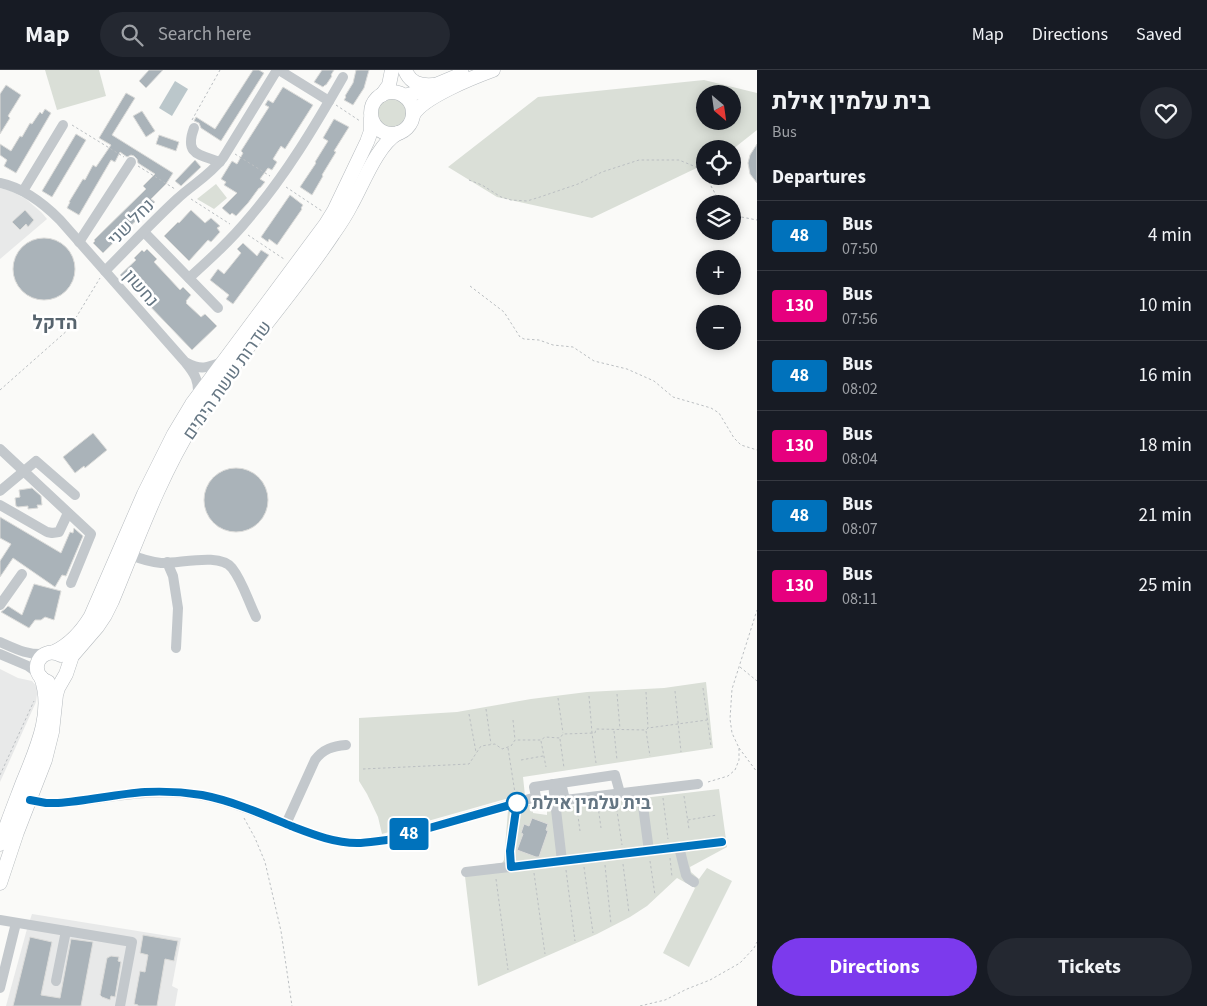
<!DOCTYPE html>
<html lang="en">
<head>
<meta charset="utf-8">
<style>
  body { margin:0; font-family:"Source Sans 3",Heebo,sans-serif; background:#242831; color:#f1f3f6; height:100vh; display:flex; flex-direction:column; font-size:19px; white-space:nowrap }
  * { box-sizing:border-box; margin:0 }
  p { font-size:16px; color:#9ea1a6 }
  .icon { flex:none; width:28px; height:28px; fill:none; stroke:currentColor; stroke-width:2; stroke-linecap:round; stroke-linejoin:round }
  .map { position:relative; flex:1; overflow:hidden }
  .details { display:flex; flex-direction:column; background:#171b24; width:450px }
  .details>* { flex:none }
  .badge { padding:0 10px; border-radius:4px; font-size:18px; line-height:32px }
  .needle { width:32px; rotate:151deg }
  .buttons { position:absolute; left:696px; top:15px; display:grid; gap:10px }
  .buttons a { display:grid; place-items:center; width:45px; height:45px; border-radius:50%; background:#171b24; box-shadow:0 2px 12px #0003; font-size:25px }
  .map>.badge { position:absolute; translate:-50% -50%; box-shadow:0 0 0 2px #fff }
  h2 { padding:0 15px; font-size:19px; line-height:45px }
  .round { display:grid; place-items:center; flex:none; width:52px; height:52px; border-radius:26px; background:#242831 }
  .summary { display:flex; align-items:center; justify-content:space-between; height:85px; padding:0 15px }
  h1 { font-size:24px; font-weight:700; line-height:38px }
  .cta { display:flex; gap:10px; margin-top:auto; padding:10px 15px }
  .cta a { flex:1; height:58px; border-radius:30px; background:#7c3aed; color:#fff; font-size:20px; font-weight:700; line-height:58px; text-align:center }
  .cta a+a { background:#242831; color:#f1f3f6 }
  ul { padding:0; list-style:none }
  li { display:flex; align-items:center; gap:15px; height:70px; padding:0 15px; border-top:1px solid #363941 }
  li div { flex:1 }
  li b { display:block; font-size:19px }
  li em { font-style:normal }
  li .badge { min-width:55px; font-weight:700; text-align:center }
  header { display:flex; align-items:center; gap:30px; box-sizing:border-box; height:70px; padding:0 25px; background:#171b24; border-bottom:1px solid #363941 }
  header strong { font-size:24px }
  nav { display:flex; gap:28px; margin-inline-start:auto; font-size:18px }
  .search { width:350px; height:45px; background:#242831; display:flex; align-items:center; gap:12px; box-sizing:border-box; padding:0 18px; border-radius:28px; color:#9ea1a6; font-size:19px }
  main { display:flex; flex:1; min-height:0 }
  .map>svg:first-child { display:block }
  .built { fill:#e8e9e9 }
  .green { fill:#dadfd7; fill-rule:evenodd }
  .water { fill:#bbc7cb }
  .building { fill:#aab3b9; stroke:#dcdcda }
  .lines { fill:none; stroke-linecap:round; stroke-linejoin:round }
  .major-casing { stroke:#b5babe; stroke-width:15 }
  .path { stroke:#bbbfc2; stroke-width:1; stroke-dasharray:2.5 2.5; stroke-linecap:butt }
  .minor { stroke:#c3c8cc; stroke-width:10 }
  .major { stroke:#fff; stroke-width:14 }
  .line-casing { stroke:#fff; stroke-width:11 }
  .line { stroke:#0072bc; stroke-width:8 }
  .stop-dot { fill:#fff; stroke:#0072bc; stroke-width:2.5 }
  .labels { text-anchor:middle; stroke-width:5; stroke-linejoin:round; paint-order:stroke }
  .street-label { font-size:18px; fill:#657683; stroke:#fff }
  .stop-label { font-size:18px; font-weight:bold; fill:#657683; stroke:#fff; text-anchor:start }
  .neighbourhood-label { font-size:19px; font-weight:bold; fill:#57646e; stroke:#fff }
</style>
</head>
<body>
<header>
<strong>Map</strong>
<div class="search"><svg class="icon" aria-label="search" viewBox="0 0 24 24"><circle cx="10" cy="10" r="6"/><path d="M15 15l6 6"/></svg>Search here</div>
<nav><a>Map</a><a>Directions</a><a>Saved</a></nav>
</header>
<main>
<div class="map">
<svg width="757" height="936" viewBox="0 0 757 936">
  <rect width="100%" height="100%" fill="#fafaf8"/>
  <!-- built -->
  <g class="built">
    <polygon points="0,118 11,121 26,129 42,143 47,149 0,189"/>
    <polygon points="0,599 18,608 32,611 37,617 37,624 36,632 0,712"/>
    <polygon points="32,844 181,868 172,916 178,919 175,936 6,936 27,859"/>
  </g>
  <!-- green -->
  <g class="green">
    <polygon points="45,0 99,0 106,26 57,40"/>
    <path d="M704,10L757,23V60L733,79H705V94L592,148L497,127L448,97L538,27ZM705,24H732V51H705Z"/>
    <circle cx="392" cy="43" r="19"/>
    <polygon points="216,114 227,128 214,139 197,129"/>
    <polygon points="706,612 713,678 523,707 526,735 533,735 533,743 547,745 547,730 557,728 559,738 719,719 727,777 690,797 691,802 699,809 707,798 732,811 689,897 663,883 695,818 677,808 647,836 630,847 597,864 478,916 464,798 502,793 504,790 509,728 382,764 378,747 367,724 359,711 359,648 457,642 531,629 587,622 664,618"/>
  </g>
  <!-- water -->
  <polygon class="water" points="175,11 188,19 172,46 159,38"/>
  <!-- building -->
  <g class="building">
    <polygon points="149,0 163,0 146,18 139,11"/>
    <polygon points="253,0 259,0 264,3 221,71 201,58 199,53 194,51 196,47 215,59"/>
    <polygon points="322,0 334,0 331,5 332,6 326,15 325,15 323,17 314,12"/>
    <polygon points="356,0 369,0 364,18 353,35 344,30 346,27 345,26 353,13"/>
    <polygon points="6,15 21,25 8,46 10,48 0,64 0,24"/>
    <polygon points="283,17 313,35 285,79 281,76 273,89 277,92 272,100 268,98 260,109 265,112 260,118 259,118 248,133 236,146 232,143 230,145 222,138 237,123 224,115 226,112 221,109 232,91 237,94 243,83 241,81 269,37 265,35 268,30 273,33"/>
    <polygon points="126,23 135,28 112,65 173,103 166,114 151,129 155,132 103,183 93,173 95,171 94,170 146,119 143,116 155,104 138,93 137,89 134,86 131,85 127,87 120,82 115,92 111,90 79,145 67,138 70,132 69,132 83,109 85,110 93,95 96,97 111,75 99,68"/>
    <polygon points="45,39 51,43 16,103 4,96 7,90 0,85 0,74 11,81 20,66 22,67 30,53 32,54 40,42 42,44"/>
    <polygon points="142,41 155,61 146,67 133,46"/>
    <polygon points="334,49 349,57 334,81 336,82 322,105 323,106 312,125 300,117 316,93 315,92 328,71 323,68"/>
    <polygon points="76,64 86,70 52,127 42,121"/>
    <polygon points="159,65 179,72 176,81 156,74"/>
    <polygon points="757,74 757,113 750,104 748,93 750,85"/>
    <polygon points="195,90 201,97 181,116 175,111"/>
    <polygon points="290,125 303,135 301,138 302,139 277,175 269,169 268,172 261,167"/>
    <polygon points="25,140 34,150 28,157 26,154 20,160 12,152"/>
    <polygon points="191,140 205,153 211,148 220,156 217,158 220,162 211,172 208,170 189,191 164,166 178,152 179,153"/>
    <circle cx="44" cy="199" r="31"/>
    <polygon points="243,173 257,186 261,180 269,185 233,234 226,229 229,225 210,210 218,199 224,204 241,183 237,179"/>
    <polygon points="147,179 157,189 154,192 180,220 183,217 191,225 186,231 187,232 186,233 201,247 205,244 217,256 192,280 120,205 136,190 134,188 142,180 144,182"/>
    <polygon points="93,363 107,380 85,398 84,396 75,403 63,387"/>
    <circle cx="236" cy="430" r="32"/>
    <polygon points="32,418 41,426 42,435 37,435 38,438 28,439 28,436 18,437 16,436 15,428 20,427 19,420"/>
    <polygon points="0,447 61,483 70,462 73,463 74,458 75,459 83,466 66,506 62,505 55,517 13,488 0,507 0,491 11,474 0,468"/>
    <polygon points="34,514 61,521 54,550 45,547 41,550 35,550 29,558 1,542 5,539 8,536 22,545"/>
    <polygon points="532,748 548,754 546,760 548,761 539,787 536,787 517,780 523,764 521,763 524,754 529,756"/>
    <polygon points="143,865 178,871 174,891 165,889 157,936 138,936 138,935 134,934 140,901 145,902 148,885 140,883"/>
    <polygon points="30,867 52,872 41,925 60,928 71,869 93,872 81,936 13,936"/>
    <polygon points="111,886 119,887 118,891 121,892 115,927 111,926 110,930 102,927 100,925 107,888"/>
  </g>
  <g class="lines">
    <!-- major casing -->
    <g class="major-casing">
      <g id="major">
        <path d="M405,0C410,13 420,16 433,15"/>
        <circle cx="392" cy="43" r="21"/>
        <polyline points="382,25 389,15 392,0"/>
        <polyline points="404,26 419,22 462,4"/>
        <path d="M413,45C423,27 474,7 493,0"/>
        <path d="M54,582C71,574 82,561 91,546L144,424L174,364L192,334L326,154L334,141L367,72L371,61V48"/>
        <path d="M48,612C26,603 40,574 61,585"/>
        <path d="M0,774C7,753 15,733 23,712C36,680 54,642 41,607"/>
        <path d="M0,813L17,762L45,690L52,662L56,625L58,618L66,604L72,586L97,557L105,545L112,531C137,471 159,408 194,352C236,286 290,229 333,164C340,154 346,145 351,135C363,114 377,75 398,63"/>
      </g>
    </g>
    <!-- path -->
    <g class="path">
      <polyline points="336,35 360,51"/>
      <polyline points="192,50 220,0"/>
      <polyline points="72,55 124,87"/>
      <polyline points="235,84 270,106"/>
      <polyline points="138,96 175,119"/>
      <polyline points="469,110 482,115 501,127 511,130 527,131 540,127 578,114 602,102 639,90 679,90 696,97 706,107 721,134"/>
      <polyline points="286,117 322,141"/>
      <polyline points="191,129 230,154"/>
      <polyline points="732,144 736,146 757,150"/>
      <polyline points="248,165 284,189"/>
      <polyline points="470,216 504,242 520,267 524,269 539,270 553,275 573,277 594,291 627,299 654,311 673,327 711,338 719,343 734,368 741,375 757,380"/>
      <polyline points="0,320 69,259 100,208"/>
      <polyline points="740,597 757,611"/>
      <polyline points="703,618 711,676"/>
      <polyline points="675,621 681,682"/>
      <polyline points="646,622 648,658"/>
      <polyline points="617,624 620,659"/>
      <polyline points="589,626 592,663 596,693"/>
      <polyline points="558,628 563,663"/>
      <polyline points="486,639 491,674"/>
      <polyline points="469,644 476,682"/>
      <polyline points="513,650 515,670"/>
      <polyline points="614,661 617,690"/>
      <polyline points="646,661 650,686"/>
      <polyline points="560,669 564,698"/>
      <polyline points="541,671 546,697"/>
      <polyline points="508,678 515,723"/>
      <polyline points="739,678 757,702"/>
      <polyline points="521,690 543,686"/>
      <polyline points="363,699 469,694 481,676 495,674 502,679 511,676 515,670 541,670 545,667 560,668 563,664 595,663 596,659 646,660 648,658 707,650"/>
      <polyline points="0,705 34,631"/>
      <polyline points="708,712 728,706 735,700 739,690 739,678 732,663 730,649 732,619 757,540"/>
      <polyline points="684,726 689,759"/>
      <polyline points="663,728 668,769"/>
      <polyline points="616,734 622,775"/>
      <polyline points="598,736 601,758"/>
      <polyline points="577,739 580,761"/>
      <polyline points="244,748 255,768 265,792 281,861 292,936"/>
      <polyline points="688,750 717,745"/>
      <polyline points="670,788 672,807"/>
      <polyline points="650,791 655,825"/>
      <polyline points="623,794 629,843"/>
      <polyline points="605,795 611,854"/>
      <polyline points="584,797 593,863"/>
      <polyline points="566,800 575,871"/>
      <polyline points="534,803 545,884"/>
      <polyline points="496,809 508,900"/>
      <polyline points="640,936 665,930 687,919 710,910 740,893 754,878 757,872"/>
    </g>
    <!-- minor -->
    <g class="minor">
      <polyline points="279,0 329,31"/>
      <path d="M194,58C184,85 199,84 220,92"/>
      <path d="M0,113C24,118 43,133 60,150L186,293C195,304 199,311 198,326"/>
      <polyline points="23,121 63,55"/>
      <polyline points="144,162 218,238"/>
      <polyline points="79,172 131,92"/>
      <path d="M105,201C129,177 152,152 177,129C193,114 209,106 223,88L277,0"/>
      <path d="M189,208C210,189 231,170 249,148C286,105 315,56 343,7"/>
      <path d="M187,293C202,301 209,297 224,291"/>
      <polyline points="0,379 91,464 71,513"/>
      <polyline points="0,421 36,391 75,425"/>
      <polyline points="0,435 47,462 52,463 59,462 68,443"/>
      <path d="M131,485C141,489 150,492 161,493C179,494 220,482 232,498C243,512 248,531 256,547"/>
      <polyline points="167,492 173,506 178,538 176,578"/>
      <polyline points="0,535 22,504"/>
      <path d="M0,572C16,579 27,585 45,584"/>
      <polyline points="0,584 28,596 39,604"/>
      <polyline points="561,713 565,730 698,714"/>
      <polyline points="553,714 562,791"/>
      <polyline points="641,721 649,781"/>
      <path d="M30,730L46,733H58C109,729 153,716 205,726C234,732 261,744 288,755C310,763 333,773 357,773C367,773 377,771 387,770L536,727L534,717L615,705L620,723"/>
      <path d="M286,754L315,690C323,679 333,676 346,675"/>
      <polyline points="679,777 686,805 688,808 694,812"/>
      <polyline points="511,797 510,781 517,733"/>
      <polyline points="466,802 722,772"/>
      <polyline points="0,850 132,872 120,936"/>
      <polyline points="56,911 66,861"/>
      <polyline points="0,918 16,853"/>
    </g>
    <!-- major -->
    <use href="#major" class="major"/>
  </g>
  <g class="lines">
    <!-- line casing -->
    <g class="line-casing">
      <path id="line" d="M30,730L46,733H58C87,731 116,724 145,722C164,721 183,722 202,725C233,731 262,744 291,756C312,764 334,773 357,773C367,773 377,771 387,770L517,733L510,781L511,797L722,772"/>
    </g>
    <!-- line -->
    <use href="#line" class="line"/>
  </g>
  <!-- markers -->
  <circle class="stop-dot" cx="517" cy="733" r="10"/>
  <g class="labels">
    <!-- street labels -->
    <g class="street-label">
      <text transform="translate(131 152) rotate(-45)" y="6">נחל שני</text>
      <text transform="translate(141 218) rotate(49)" y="6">נחשון</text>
      <text transform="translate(227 310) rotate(-55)" y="6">שדרות ששת הימים</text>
    </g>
    <!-- stop labels -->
    <g class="stop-label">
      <text x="532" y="739">בית עלמין אילת</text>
    </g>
    <!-- neighbourhood labels -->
    <g class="neighbourhood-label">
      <text x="55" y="259">הדקל</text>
    </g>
  </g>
</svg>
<div class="buttons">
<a><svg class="needle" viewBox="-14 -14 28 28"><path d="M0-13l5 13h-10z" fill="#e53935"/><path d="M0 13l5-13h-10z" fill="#9ea1a6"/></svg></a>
<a><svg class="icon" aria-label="locate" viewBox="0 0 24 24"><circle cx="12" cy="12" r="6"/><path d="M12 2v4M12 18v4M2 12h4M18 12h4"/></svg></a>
<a><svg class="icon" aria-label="layers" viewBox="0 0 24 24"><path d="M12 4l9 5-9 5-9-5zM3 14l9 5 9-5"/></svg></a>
<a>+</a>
<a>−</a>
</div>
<b class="badge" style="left:409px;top:764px;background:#0072bc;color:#fff">48</b>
</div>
<section class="details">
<div class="summary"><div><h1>בית עלמין אילת</h1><p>Bus</p></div><a class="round"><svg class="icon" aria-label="heart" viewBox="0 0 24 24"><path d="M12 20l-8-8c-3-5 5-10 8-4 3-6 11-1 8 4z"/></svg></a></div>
<h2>Departures</h2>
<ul>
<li><span class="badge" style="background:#0072bc;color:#fff">48</span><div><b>Bus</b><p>07:50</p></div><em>4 min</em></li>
<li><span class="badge" style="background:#e6007e;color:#fff">130</span><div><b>Bus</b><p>07:56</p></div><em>10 min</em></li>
<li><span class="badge" style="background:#0072bc;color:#fff">48</span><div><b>Bus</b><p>08:02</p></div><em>16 min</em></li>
<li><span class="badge" style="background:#e6007e;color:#fff">130</span><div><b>Bus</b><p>08:04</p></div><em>18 min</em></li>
<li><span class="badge" style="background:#0072bc;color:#fff">48</span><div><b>Bus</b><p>08:07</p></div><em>21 min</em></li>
<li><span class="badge" style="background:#e6007e;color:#fff">130</span><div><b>Bus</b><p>08:11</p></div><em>25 min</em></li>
</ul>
<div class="cta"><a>Directions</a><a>Tickets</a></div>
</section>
</main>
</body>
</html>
